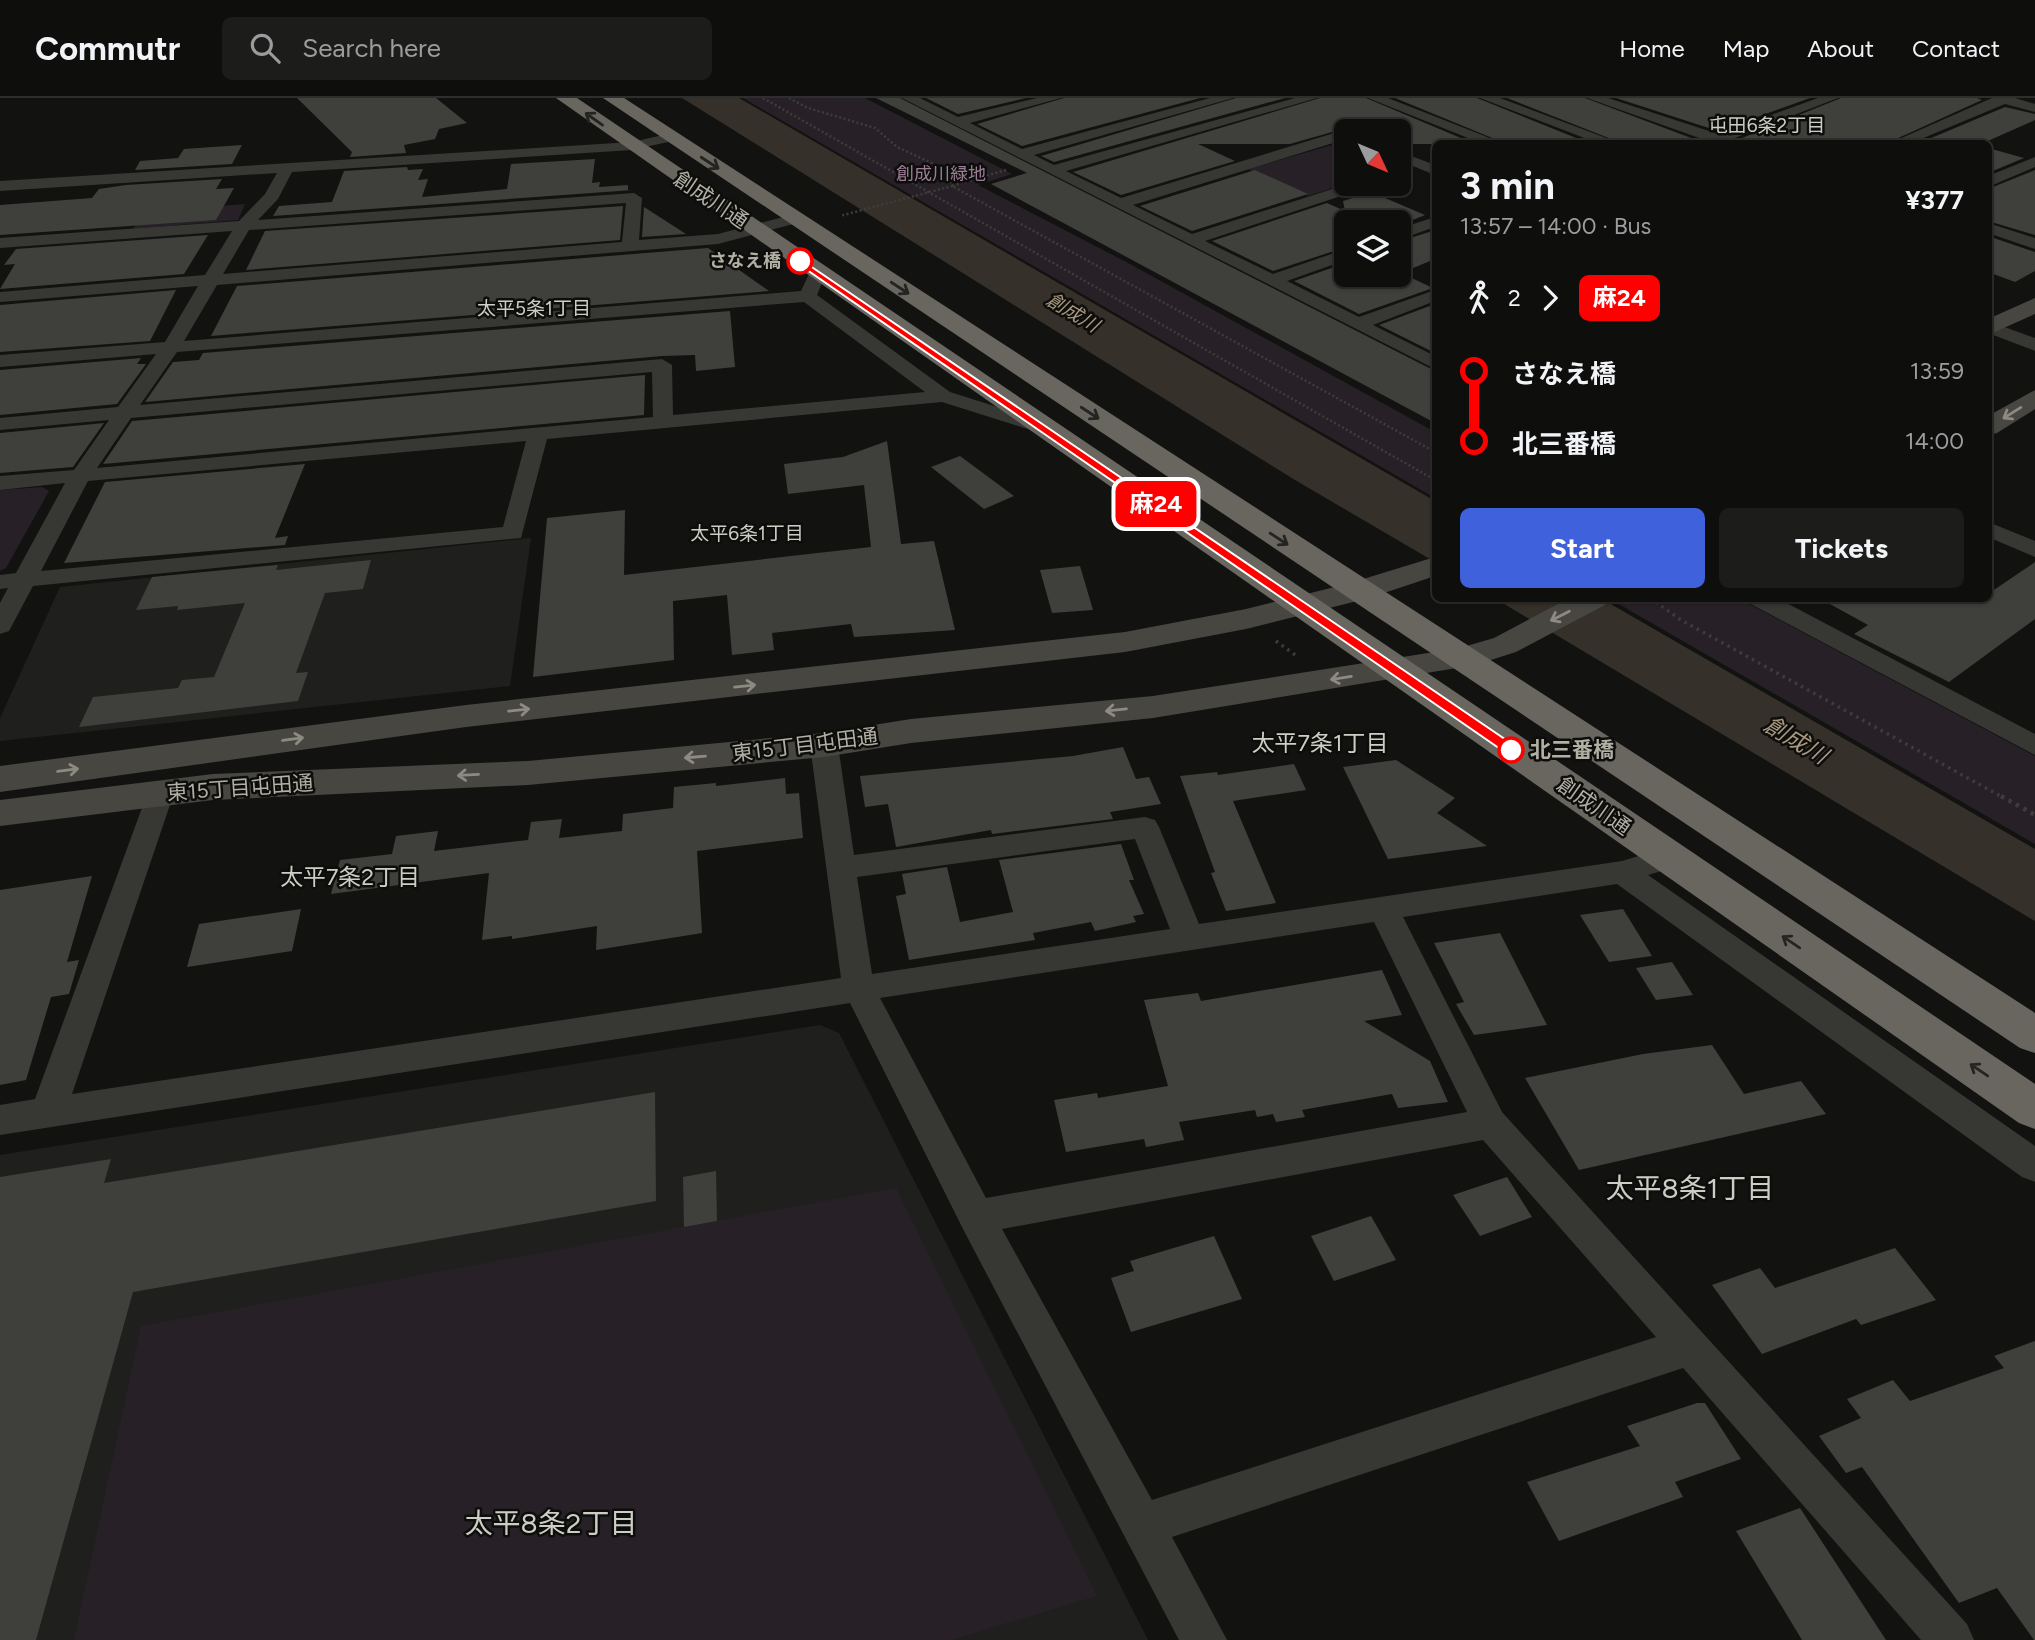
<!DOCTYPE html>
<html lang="en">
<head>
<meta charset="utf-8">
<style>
  body { margin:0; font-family:Figtree,"Noto Sans JP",sans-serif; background:#1c1c1b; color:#f1f3f6; height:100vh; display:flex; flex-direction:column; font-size:26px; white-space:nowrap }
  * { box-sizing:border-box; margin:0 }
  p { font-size:23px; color:#9b9c9d }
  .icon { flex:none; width:38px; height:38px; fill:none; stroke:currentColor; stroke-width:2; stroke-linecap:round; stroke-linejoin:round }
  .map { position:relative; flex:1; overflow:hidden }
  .drawer { position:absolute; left:1432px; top:42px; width:560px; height:462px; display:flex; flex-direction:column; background:#0e0e0d; border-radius:10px; box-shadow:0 2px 5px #0004,0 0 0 2px #2e2e2e }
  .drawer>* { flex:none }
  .badge { padding:0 14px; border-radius:10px; font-size:24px; line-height:46px }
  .needle { width:46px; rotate:134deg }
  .controls { position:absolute; left:1334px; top:21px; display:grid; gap:14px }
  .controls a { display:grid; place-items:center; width:77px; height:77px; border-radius:10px; background:#0e0e0d; box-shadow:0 2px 5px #0004,0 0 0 2px #2e2e2e; font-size:35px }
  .map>.badge { position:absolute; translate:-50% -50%; box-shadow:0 0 0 4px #fff }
  .legs { display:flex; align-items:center; gap:10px; height:77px; padding:0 28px; font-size:23px }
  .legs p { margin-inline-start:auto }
  .summary { display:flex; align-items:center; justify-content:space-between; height:119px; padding:0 28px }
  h1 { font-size:38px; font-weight:700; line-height:52px }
  .cta { display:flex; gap:14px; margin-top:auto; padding:14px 28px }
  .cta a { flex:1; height:80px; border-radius:10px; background:#4061dc; color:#fff; font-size:28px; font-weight:700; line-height:80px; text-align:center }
  .cta a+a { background:#1c1c1b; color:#f1f3f6 }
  ul { padding:0 28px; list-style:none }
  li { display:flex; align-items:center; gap:24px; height:70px; font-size:26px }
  li i { display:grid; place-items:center; width:10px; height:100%; margin:0 9px; background:currentColor }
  li i::after { content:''; width:18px; height:18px; margin:-9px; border:5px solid; border-radius:50%; background:#0e0e0d }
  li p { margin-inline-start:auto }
  li:first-child i { background:linear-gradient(#0000 50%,currentColor 0) }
  li:last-child i { background:linear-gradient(currentColor 50%,#0000 0) }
  header { display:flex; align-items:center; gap:42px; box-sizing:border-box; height:98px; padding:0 35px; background:#0e0e0d; border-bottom:2px solid #2e2e2e }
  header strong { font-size:33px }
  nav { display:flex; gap:38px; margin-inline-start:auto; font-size:24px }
  .search { width:490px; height:63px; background:#1c1c1b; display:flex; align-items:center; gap:18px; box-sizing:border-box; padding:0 24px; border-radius:10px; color:#9b9c9d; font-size:26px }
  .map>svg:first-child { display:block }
  .built { fill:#1f201e }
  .green { fill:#272026 }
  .water { fill:#353029 }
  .building { fill:#3f3f3c }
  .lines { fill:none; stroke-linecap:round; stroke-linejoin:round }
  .path-far2 { stroke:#3e3d39; stroke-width:2.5; stroke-dasharray:2 2.5; stroke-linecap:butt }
  .path-far1 { stroke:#3e3d39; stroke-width:3.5; stroke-dasharray:2.5 4.5; stroke-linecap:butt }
  .path { stroke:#3e3d39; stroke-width:4.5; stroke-dasharray:3.5 5; stroke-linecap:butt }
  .street { fill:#373733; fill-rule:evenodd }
  .secondary { fill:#474641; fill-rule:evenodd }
  .highway { fill:#68665f; fill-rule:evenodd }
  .oneway { stroke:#242421 }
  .oneway2 { stroke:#8d8a81 }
  .line-1 { fill:#f00; stroke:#fff; stroke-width:2 }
  .stop-1-dot { fill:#fff; stroke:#f00; stroke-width:3.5 }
  .labels { text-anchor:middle; stroke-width:5; stroke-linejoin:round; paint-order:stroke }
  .far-park-label { font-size:18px; fill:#9b7d95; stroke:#0d0e0c }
  .far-stop-label { font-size:18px; font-weight:bold; fill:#b2afa4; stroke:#0d0e0c; text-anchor:end }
  .far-neighbourhood-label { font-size:19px; fill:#cecdc5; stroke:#0d0e0c }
  .far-water-label { font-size:19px; font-style:italic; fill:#a9987f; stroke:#0d0e0c }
  .street-label { font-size:21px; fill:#b2afa4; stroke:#0d0e0c }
  .stop-label { font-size:21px; font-weight:bold; fill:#b2afa4; stroke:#0d0e0c; text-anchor:start }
  .water-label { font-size:23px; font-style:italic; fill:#a9987f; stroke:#0d0e0c }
  .neighbourhood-label { font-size:23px; fill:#cecdc5; stroke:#0d0e0c }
  .near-neighbourhood-label { font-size:28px; fill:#cecdc5; stroke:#0d0e0c }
</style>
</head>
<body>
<header>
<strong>Commutr</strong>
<div class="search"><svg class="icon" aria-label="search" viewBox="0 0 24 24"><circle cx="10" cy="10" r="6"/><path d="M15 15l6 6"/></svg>Search here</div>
<nav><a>Home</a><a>Map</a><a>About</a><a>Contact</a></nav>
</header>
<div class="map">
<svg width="2035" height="1542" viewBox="0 0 2035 1542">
  <rect width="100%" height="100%" fill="#121311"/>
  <!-- built -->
  <g class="built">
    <polygon points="531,440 510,588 0,643 0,620 60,489"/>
    <polygon points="820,927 839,935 1148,1542 0,1542 0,1057"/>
  </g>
  <!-- green -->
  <g class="green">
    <polygon points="743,0 865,0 1012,76 978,87 1130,166 1435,334 1435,400"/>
    <polygon points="1346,43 1346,86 1308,98 1248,71"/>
    <polygon points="245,106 238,122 133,131 145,114"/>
    <polygon points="42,389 49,393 6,470 0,473 0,392"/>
    <polygon points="1610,501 1740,501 2035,658 2035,746"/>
    <polygon points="896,1090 1097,1498 951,1542 74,1542 141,1228"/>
  </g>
  <!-- water -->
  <g class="water">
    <polygon points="682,0 739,0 1435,403 1435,464 1295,382"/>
    <polygon points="1496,501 1602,501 2035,751 2035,823"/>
  </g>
  <!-- building -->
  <g class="building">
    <polygon points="297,0 436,0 467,25 439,31 435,41 404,47 406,55 350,59 352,54"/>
    <polygon points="876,0 900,0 1435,273 1435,325 991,86 1027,75"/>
    <polygon points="926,0 1026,0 958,16"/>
    <polygon points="1064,0 1200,0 1022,48 977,26"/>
    <polygon points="1236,0 1285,0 1054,64 1041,58"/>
    <polygon points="1320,0 1366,0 1475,46 1398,46 1398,33 1349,33 1346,30 1290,46 1198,46 1235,63 1121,97 1073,74"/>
    <polygon points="1395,0 1477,0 1591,46 1507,46"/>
    <polygon points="1507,0 1585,0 1707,46 1624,46"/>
    <polygon points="1616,0 1810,0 1718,33"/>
    <polygon points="1841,0 1977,0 1982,2 1885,46 1741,46 1737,42"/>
    <polygon points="2005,9 2035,16 2035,22 1981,46 1917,46"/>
    <polygon points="242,47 232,66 135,72 140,63 178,60 184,51"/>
    <polygon points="1988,50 2024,60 1988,75"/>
    <polygon points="595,61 592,85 600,84 599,89 628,87 628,92 633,92 273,118 279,108 332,104 344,73 407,69 408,72 423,71 418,82 428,81 422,99 507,91 511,66"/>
    <polygon points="1255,72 1308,96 1192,133 1140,108"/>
    <polygon points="2035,72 2035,137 1988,123 1988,91"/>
    <polygon points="222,81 216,91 234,90 216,122 0,137 0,107 92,100 99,91 126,87"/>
    <polygon points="1371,94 1425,117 1398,128 1398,124 1346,124 1346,149 1273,173 1212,143 1327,105 1345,113 1343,103"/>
    <polygon points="623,108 620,142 246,172 265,133"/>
    <polygon points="644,109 686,136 642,139"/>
    <polygon points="1429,134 1435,137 1435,161 1401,175 1433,190 1359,216 1294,183 1346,165 1346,177 1398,177 1398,144"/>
    <polygon points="208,137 184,176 0,191 15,166 4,167 16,151"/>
    <polygon points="1988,138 2035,154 2035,173 2015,184 1988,174"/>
    <polygon points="708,150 769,193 211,238 237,188"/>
    <polygon points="176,192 150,243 0,254 0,207"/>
    <polygon points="1435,206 1435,255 1379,227"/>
    <polygon points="730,213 735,269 696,273 695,257 662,258 145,304 173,264 199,262 203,255"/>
    <polygon points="141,260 137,266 146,266 117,306 0,317 0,272"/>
    <polygon points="645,277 644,317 103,366 132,323"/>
    <polygon points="104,325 73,369 0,375 0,335"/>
    <polygon points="887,343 901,446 934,443 955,532 854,539 851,526 772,535 774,552 732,557 727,497 673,503 674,562 533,579 547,420 625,412 624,477 871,449 864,387 788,396 784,366 843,359"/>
    <polygon points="960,358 1014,398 984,411 931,369"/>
    <polygon points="305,366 275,440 288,438 285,447 64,465 105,384"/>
    <polygon points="371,462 363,491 325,495 296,575 308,574 298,603 79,629 93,599 178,590 182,582 214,579 245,505 177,512 178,508 136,512 152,479 278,467 276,472"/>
    <polygon points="2035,464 2035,521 1949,584 1854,536 1868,527 1819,500 1988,500 1988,496"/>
    <polygon points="1080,468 1093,512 1052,515 1040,472"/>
    <polygon points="1123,649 1136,681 1149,679 1161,706 1110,714 1113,721 992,736 991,732 896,749 888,706 865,709 860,678 1073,658"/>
    <polygon points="1396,662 1455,700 1437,715 1487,748 1388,761 1343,669"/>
    <polygon points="1294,666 1306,692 1233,703 1276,805 1226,813 1211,775 1215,774 1180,678 1217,674 1218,677"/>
    <polygon points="785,680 786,696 799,695 803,740 697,753 702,835 596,852 597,828 512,841 512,838 482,842 489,775 331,796 340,762 392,756 396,738 438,733 434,753 528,742 531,724 562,721 559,740 622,733 623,716 673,710 674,689 716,685 716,688"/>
    <polygon points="1121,746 1134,782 1129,782 1144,816 1133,818 1136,824 1095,833 1091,824 1033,835 1035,842 909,862 896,798 906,796 902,776 947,769 960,824 1013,814 999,762"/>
    <polygon points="92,778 67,864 79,862 69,896 51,899 26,982 0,987 0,792"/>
    <polygon points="301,811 292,853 187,869 199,826"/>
    <polygon points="1623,811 1652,858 1609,864 1580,817"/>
    <polygon points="1500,835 1547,927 1474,937 1456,906 1464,904 1434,845"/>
    <polygon points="1672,864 1693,897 1656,902 1636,870"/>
    <polygon points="1382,872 1402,917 1364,923 1430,963 1448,1004 1398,1010 1392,996 1302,1012 1305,1019 1276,1024 1273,1016 1257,1019 1255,1012 1179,1024 1184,1042 1146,1049 1144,1041 1066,1054 1054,1002 1097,995 1098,1000 1168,988 1144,902 1198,895 1201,903"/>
    <polygon points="1712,947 1744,996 1801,983 1826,1016 1579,1072 1525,980 1643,956"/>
    <polygon points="655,994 656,1103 133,1194 36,1542 0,1542 0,1079 111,1061 104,1085"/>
    <polygon points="716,1073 717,1123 684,1129 683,1079"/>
    <polygon points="1507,1079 1532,1119 1480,1138 1453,1097"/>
    <polygon points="1371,1118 1396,1162 1334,1183 1311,1138"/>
    <polygon points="1214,1138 1242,1201 1131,1234 1111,1180 1134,1173 1130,1163"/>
    <polygon points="1895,1150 1936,1202 1861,1227 1856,1221 1762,1256 1712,1187 1760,1170 1775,1190"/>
    <polygon points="2035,1243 2035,1542 2034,1542 1997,1490 1959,1505 1862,1369 1846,1375 1819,1338 1861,1320 1847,1301 1893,1282 1910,1303 2004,1270 1994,1258"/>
    <polygon points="1697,1305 1705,1305 1741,1361 1675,1384 1683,1399 1559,1443 1527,1384 1640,1348 1627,1328"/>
    <polygon points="1800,1410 1886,1542 1802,1542 1736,1433"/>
  </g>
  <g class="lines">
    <!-- path-far2 -->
    <g class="path-far2">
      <polyline points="763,0 1435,382"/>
      <polyline points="789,0 808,10 875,30 897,49 936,67 952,88 840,118"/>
      <polyline points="1006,72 952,88 1435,354"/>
    </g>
    <!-- path-far1 -->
    <g class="path-far1">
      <polyline points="1650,500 1681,522 2004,700"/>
      <polyline points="1276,543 1298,559"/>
    </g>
    <!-- path -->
    <polyline class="path" points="2001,698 2035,717"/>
    <!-- street -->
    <g class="street">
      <polygon points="902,0 920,0 958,19 1037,0 1061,0 970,25 1022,51 1210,0 1233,0 1034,57 1054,67 1295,0 1317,0 1066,73 1121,100 1341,33 1351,33 1346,33 1346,41 1133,107 1192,136 1348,86 1371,86 1368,89 1205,143 1273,176 1346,151 1346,162 1287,183 1359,219 1435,192 1435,203 1373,227 1435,258 1435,271"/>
      <polygon points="1368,0 1388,0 1505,46 1483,46"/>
      <polygon points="1480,0 1500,0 1622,46 1600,46"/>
      <polygon points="1587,0 1608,0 1718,36 1818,0 1838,0 1732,41 1739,46 1716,46"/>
      <polygon points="1992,0 2015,0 2035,6 2035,14 2005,6 1909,46 1888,46"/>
      <path d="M672,35L677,36V42L632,52L292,74L278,101L258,122L634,95L642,100L639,142L718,136L795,116L803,121L801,124L718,146L217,187L184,243L801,193L809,176L815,175L824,180L817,197L950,294L1051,326L1054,330L1051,334H1037L942,304L547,341L521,440L33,488L9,533L0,536V505L8,490L0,491V477L16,475L65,385L0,392V378L74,372L109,322L0,332V320L118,309L156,256L0,269V257L165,244L198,188L0,204V194L205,177L232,133L0,150V140L239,123L265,96L277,75L0,93V83L632,44ZM626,105L622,144L223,176L249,132ZM804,204L925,294L673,317L672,267L662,261L140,307L177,254ZM652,274L653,319L97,370L131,320ZM526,343L503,429L41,473L88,383Z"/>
      <polygon points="1398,53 1435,67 1435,77 1398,62"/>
      <polygon points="2035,59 2035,69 1988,89 1988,78"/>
      <polygon points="1435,119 1435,129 1398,142 1398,131"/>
      <polygon points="1988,125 2035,140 2035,151 1988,135"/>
      <polygon points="1988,223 2035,240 2035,253 1988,235"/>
      <polygon points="1988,424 2035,443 2035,459 1988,439"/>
      <polygon points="1746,500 1777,500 2035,636 2035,657 1749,505"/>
      <path d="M824,638L834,640L838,647L854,757L1145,719L1155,722L1159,729L1199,826L1622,763L1668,749L1678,752L1683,760L1678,768L1648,777L2035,1048V1084L2022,1079L1617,786L1403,819L1502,1014L1967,1526L1974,1542H1921L1683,1270L1172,1439L1227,1542H1179L963,1131L850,905L0,1037V1007L35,1001L150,688L160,685L170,688L174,695L72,996L841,880L810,647L814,640ZM1135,741L1170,831L872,876L857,779ZM1374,824L1467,1014L986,1100L880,900ZM1483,1042L1656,1239L1152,1402L1002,1131Z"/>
    </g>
    <!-- secondary -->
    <g class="secondary">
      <polygon points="2035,200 2035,216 1988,237 1988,221"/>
      <polygon points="2035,292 2035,311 1997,335 1988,337 1988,318"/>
      <polygon points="1435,459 1435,478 1369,500 1246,531 1125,554 466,629 0,694 0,668 466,607 1125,534 1246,511 1347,486"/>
      <polygon points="1569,500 1609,500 1605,507 1516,554 1475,567 1153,620 911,645 824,659 528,687 213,702 0,728 0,702 213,676 528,663 824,635 911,621 1153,598 1460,550 1494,540"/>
    </g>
    <!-- highway -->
    <g class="highway">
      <polygon points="556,0 577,0 2035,986 2035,1031 2019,1025"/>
      <polygon points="603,0 624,0 2035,915 2035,955 2020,950"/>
    </g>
  </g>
  <!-- one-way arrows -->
  <defs><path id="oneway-shaft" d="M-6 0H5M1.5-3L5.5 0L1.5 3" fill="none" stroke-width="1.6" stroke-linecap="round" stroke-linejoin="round" transform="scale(1.75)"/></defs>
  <g class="oneway">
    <use href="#oneway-shaft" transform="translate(594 21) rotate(-145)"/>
    <use href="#oneway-shaft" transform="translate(710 65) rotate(33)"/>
    <use href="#oneway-shaft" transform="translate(900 190) rotate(33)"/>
    <use href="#oneway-shaft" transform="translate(1090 315) rotate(33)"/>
    <use href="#oneway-shaft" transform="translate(1279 441) rotate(33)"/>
    <use href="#oneway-shaft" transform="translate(1791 844) rotate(-146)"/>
    <use href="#oneway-shaft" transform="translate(1979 972) rotate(-146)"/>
  </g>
  <g class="oneway2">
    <use href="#oneway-shaft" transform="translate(2012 315) rotate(148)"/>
    <use href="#oneway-shaft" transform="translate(1560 518) rotate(153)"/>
    <use href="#oneway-shaft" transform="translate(1341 580) rotate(171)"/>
    <use href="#oneway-shaft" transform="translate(745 588) rotate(-6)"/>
    <use href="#oneway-shaft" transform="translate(519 612) rotate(-6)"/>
    <use href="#oneway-shaft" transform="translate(1116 612) rotate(174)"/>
    <use href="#oneway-shaft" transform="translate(293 641) rotate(-8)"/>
    <use href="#oneway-shaft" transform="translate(695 659) rotate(175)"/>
    <use href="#oneway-shaft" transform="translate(68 672) rotate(-8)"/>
    <use href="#oneway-shaft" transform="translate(468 677) rotate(177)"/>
  </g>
  <!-- line-1 -->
  <polygon class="line-1" points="800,161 1515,648 1515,655 1506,655 797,165"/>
  <!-- markers -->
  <g class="stop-1-dot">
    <circle cx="800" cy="163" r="12"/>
    <circle cx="1511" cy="652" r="12"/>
  </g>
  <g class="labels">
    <!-- far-park labels -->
    <g class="far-park-label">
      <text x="941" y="82">創成川緑地</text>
    </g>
    <!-- far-stop labels -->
    <g class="far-stop-label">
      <text x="781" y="169">さなえ橋</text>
    </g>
    <!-- far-neighbourhood labels -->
    <g class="far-neighbourhood-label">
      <text x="1767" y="34">屯田6条2丁目</text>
      <text x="534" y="217">太平5条1丁目</text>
      <text x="747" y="442">太平6条1丁目</text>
    </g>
    <!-- far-water labels -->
    <g class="far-water-label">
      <text transform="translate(1073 214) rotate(31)" y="7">創成川</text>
    </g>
    <!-- street labels -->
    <g class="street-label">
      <text transform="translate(711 102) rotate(34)" y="7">創成川通</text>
      <text transform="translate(805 647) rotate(-7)" y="7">東15丁目屯田通</text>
      <text transform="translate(240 690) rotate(-4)" y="7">東15丁目屯田通</text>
      <text transform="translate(1594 708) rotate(35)" y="7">創成川通</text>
    </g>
    <!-- stop labels -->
    <g class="stop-label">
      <text x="1530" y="659">北三番橋</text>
    </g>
    <!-- water labels -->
    <g class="water-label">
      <text transform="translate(1796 642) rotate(31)" y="8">創成川</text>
    </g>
    <!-- neighbourhood labels -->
    <g class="neighbourhood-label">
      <text x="1320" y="653">太平7条1丁目</text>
      <text x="350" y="787">太平7条2丁目</text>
    </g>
    <!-- near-neighbourhood labels -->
    <g class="near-neighbourhood-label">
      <text x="1690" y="1100">太平8条1丁目</text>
      <text x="551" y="1435">太平8条2丁目</text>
    </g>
  </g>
</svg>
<div class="controls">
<a><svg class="needle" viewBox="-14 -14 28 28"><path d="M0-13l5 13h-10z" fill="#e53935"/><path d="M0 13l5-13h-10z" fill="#9b9c9d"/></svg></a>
<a><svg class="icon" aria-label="layers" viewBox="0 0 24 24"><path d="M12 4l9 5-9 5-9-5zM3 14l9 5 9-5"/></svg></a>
</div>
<b class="badge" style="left:1156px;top:406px;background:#f00;color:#fff">麻24</b>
<section class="drawer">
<div class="summary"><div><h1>3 min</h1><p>13:57 – 14:00 · Bus</p></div><b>¥377</b></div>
<div class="legs"><svg class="icon" aria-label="walk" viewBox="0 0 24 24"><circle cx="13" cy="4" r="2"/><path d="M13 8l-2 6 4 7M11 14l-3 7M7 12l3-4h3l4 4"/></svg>2<svg class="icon" aria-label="forward" viewBox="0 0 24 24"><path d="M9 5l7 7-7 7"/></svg><b class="badge" style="background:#f00;color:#fff">麻24</b></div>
<ul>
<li><i style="color:#f00"></i><b>さなえ橋</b><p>13:59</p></li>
<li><i style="color:#f00"></i><b>北三番橋</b><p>14:00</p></li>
</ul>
<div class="cta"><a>Start</a><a>Tickets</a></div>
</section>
</div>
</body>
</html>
